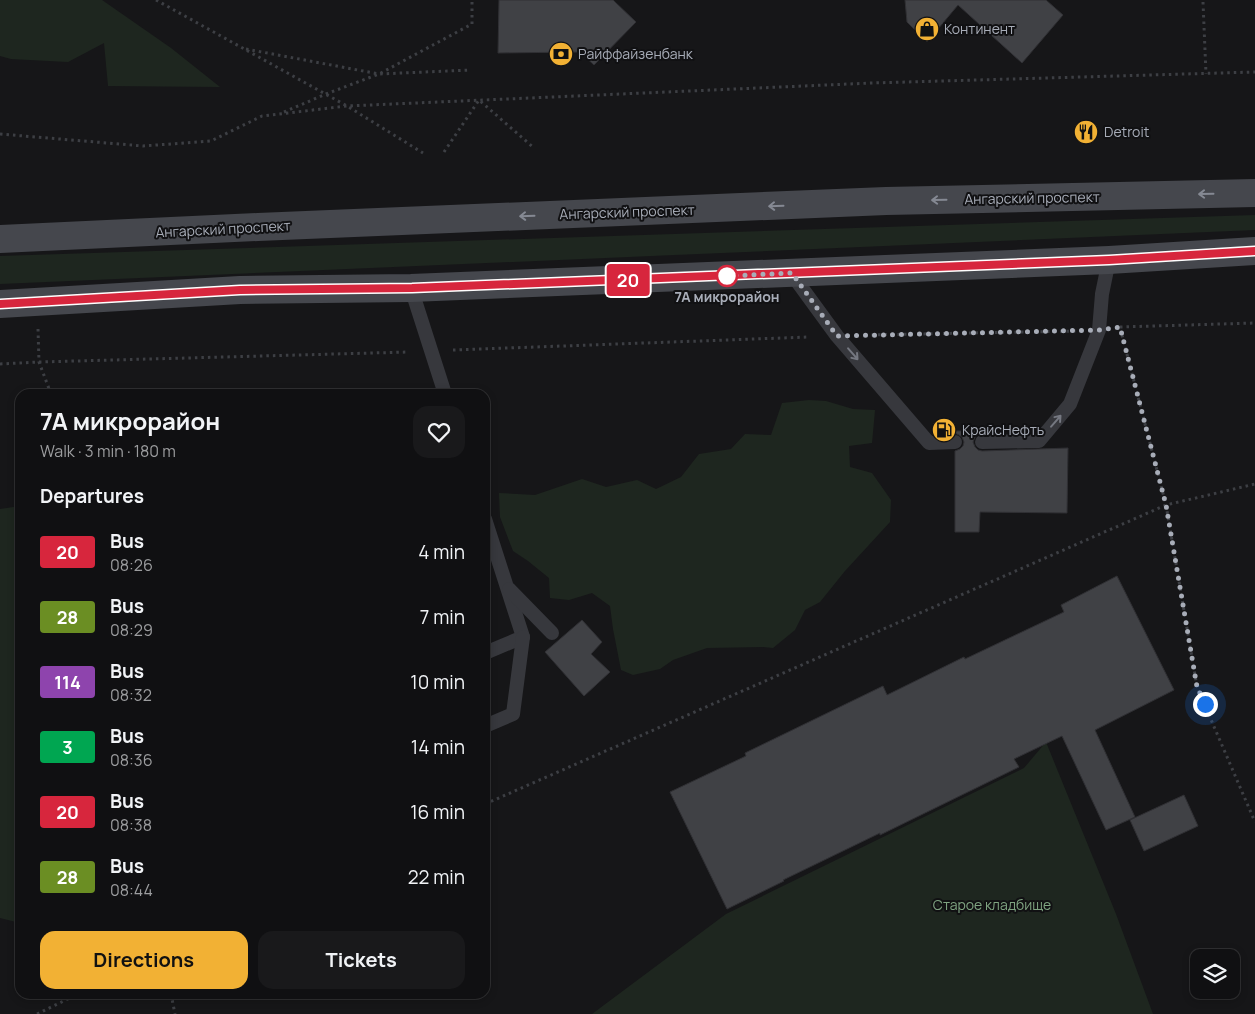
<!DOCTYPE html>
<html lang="en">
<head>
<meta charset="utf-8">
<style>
  body { margin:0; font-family:Manrope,sans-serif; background:#19191b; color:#f1f3f6; height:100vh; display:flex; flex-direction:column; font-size:19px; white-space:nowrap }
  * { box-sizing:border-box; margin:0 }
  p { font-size:16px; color:#9c9d9f }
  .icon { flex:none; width:28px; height:28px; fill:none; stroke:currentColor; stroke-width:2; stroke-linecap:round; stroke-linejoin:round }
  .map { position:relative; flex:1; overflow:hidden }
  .side { position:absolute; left:15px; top:389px; width:475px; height:610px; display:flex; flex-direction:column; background:#101012; border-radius:15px; box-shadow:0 2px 8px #0003,0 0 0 1px #303032 }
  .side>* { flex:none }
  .badge { padding:0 10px; border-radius:4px; font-size:18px; line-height:32px }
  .buttons { position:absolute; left:1190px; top:949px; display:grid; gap:10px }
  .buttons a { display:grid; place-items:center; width:50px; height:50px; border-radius:10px; background:#101012; box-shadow:0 2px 8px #0003,0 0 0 1px #303032; font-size:25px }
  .you { position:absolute; width:25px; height:25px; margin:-12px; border:4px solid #fff; border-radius:50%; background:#1a73e8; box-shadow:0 0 0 8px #1a73e833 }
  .map>.badge { position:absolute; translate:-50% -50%; box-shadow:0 0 0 2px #fff }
  h2 { padding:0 25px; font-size:19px; line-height:45px }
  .round { display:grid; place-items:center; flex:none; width:52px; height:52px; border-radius:15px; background:#19191b }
  .head { display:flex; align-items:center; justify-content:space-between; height:85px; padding:0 25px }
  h1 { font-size:24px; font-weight:700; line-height:38px }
  .cta { display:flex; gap:10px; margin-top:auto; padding:10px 25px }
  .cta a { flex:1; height:58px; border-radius:15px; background:#f2b134; color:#111; font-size:20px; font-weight:700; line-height:58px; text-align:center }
  .cta a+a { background:#19191b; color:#f1f3f6 }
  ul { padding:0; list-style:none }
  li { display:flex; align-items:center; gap:15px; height:65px; padding:0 25px }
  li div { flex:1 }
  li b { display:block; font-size:19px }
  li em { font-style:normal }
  li .badge { min-width:55px; font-weight:700; text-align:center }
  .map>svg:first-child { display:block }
  .green { fill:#1e261f }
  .building { fill:#404145; stroke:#303034 }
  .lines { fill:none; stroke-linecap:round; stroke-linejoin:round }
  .path { stroke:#3d3f44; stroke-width:3; stroke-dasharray:2.5 4; stroke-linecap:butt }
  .lane { stroke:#37383d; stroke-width:14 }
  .secondary { stroke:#45474d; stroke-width:28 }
  .oneway { stroke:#858993 }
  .oneway2 { stroke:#757881 }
  .line-casing { stroke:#fff; stroke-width:11 }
  .line { stroke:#d7263d; stroke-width:8 }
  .walk { stroke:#a8adb8; stroke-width:5; stroke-dasharray:0 9 }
  .stop-dot { fill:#fff; stroke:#d7263d; stroke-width:2.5 }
  .labels { text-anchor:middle; stroke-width:4; stroke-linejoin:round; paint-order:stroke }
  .poi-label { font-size:14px; fill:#a8adb8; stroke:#111113; text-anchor:start }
  .street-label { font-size:14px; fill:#a8adb8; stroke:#111113 }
  .stop-label { font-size:14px; font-weight:bold; fill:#a8adb8; stroke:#111113 }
  .park-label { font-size:14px; fill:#7fa381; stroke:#111113 }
</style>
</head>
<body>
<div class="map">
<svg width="1255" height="1014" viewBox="0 0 1255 1014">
  <rect width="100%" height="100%" fill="#161618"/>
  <!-- green -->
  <g class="green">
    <polygon points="0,0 102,0 171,48 220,87 108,86 104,43 68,62 11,59 0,56"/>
    <polygon points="1255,215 1255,230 0,284 0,256"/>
    <polygon points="809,400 826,401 853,409 875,410 872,443 849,446 850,467 872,473 891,500 890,522 845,571 820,602 805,610 795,630 773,648 763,647 707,648 673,660 660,669 633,675 621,670 613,629 610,606 592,593 569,600 550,598 549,578 528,561 513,551 500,517 499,493 535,495 582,479 606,487 637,480 656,489 681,477 699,454 731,449 745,434 771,435 782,403"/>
    <polygon points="20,506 20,923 0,918 0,509"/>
    <polygon points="1046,742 1116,914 1153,1014 592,1014 726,914 1024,768"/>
  </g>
  <!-- building -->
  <g class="building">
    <polygon points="499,0 613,0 636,22 594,65 580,52 498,53"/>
    <polygon points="905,0 1046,0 1063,15 1022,63 958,5 927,42 907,22"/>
    <polygon points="955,431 982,431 982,433 978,434 975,437 973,442 975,447 978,450 982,451 1068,448 1067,513 980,512 979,532 955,532 955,451 960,449 963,446 964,442 962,437 959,435 955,433"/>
    <polygon points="1117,576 1174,690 1095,730 1135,817 1106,830 1062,736 1014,759 1019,767 880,835 880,833 783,880 784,881 727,909 670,792 746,756 745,753 883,686 887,695 964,657 965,659 1064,612 1061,605"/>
    <polygon points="582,620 602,642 591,654 610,672 584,696 545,652"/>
    <polygon points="1184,795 1198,826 1144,851 1130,820"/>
  </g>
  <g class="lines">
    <!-- path -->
    <g class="path">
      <polyline points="156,0 347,106 423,153"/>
      <polyline points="1203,2 1206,74"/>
      <polyline points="246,49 379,74 471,70"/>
      <polyline points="284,112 326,94 379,74 472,24 472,0"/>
      <polyline points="0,134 143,146 211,141 262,116 347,106 872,83 1255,72"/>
      <polyline points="444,152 479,100 534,148"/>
      <polyline points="1120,327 1255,323"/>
      <polyline points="38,329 39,362 51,394"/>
      <polyline points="865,335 1076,331"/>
      <polyline points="1122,335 1166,505 1197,687 1255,822"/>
      <polyline points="453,350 809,337"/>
      <polyline points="0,364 39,362 409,352"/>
      <polyline points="485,804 1166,505 1255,484"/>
      <polyline points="171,994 175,1014"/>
      <polyline points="37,1014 78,994"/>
    </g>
    <!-- lane -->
    <g class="lane">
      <polyline points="791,273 837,336 929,443 955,442"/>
      <polyline points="411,288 445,394"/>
      <polyline points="982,442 1039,441 1070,404 1099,330 1102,294 1109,260"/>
      <polyline points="485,519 523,637 485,653"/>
      <polyline points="509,589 552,633"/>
      <polyline points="485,726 513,714 523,637"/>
    </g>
    <!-- secondary -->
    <g class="secondary">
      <polyline points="0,239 258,227 886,201 1255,193"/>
      <polyline points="0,304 240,290 411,288 1109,260 1255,251"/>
    </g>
  </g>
  <!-- one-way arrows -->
  <defs><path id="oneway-shaft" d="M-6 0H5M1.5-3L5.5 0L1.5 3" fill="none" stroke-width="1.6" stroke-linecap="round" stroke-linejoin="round" transform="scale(1.25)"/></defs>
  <g class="oneway">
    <use href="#oneway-shaft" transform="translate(1206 194) rotate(179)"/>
    <use href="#oneway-shaft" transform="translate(939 200) rotate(179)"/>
    <use href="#oneway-shaft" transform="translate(776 206) rotate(178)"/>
    <use href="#oneway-shaft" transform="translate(527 216) rotate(178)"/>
  </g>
  <g class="oneway2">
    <use href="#oneway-shaft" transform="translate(853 354) rotate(49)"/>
    <use href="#oneway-shaft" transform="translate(1056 421) rotate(-49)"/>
  </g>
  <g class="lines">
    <!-- line casing -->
    <g class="line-casing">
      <polyline id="line" points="0,304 240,290 412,288 1109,260 1255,251"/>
    </g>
    <!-- line -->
    <use href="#line" class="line"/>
    <!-- walk -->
    <polyline class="walk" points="727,276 792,273 837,336 1099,330 1120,327 1166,505 1197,687 1205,704"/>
  </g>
  <!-- icons -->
  <defs>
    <g id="shop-disc" transform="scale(1.25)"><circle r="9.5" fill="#f2b134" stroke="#111113"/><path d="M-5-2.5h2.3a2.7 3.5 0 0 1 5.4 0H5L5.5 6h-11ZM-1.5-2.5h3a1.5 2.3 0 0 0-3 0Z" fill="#111"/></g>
    <g id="bank-disc" transform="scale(1.25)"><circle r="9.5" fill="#f2b134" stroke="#111113"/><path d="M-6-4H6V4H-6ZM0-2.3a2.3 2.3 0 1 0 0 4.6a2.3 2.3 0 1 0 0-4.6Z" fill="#111"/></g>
    <g id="restaurant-disc" transform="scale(1.25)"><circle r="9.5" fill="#f2b134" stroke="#111113"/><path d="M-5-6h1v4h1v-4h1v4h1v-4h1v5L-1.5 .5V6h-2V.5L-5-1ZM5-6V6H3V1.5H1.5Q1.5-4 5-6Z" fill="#111"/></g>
    <g id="fuel-disc" transform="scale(1.25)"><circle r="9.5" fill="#f2b134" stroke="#111113"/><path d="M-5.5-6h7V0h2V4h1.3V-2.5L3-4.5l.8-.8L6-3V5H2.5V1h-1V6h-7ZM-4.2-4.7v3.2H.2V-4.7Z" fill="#111"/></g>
  </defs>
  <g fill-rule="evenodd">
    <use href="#shop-disc" x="927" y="29"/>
    <use href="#bank-disc" x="561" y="54"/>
    <use href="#restaurant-disc" x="1086" y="132"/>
    <use href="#fuel-disc" x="944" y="430"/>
  </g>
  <!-- markers -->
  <circle class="stop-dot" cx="727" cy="276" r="10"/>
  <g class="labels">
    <!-- poi labels -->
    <g class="poi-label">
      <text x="944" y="34">Континент</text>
      <text x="578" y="59">Райффайзенбанк</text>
      <text x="1104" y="137">Detroit</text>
      <text x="962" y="435">КрайсНефть</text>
    </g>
    <!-- street labels -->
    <g class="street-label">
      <text transform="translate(1032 198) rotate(-1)" y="5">Ангарский проспект</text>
      <text transform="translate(627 212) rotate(-2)" y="5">Ангарский проспект</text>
      <text transform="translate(223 229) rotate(-3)" y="5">Ангарский проспект</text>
    </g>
    <!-- stop labels -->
    <g class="stop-label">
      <text x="727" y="302">7А микрорайон</text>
    </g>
    <!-- park labels -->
    <g class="park-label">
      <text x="992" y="910">Старое кладбище</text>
    </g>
  </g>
</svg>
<div class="buttons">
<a><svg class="icon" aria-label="layers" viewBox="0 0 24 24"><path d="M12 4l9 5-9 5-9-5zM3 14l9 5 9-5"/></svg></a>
</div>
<div class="you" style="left:1205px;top:704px"></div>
<b class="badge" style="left:628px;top:280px;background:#d7263d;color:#fff">20</b>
<section class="side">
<div class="head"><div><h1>7А микрорайон</h1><p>Walk · 3 min · 180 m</p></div><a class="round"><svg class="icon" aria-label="heart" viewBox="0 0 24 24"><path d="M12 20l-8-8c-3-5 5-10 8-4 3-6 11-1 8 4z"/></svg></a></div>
<h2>Departures</h2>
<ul>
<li><span class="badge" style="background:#d7263d;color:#fff">20</span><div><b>Bus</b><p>08:26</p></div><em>4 min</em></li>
<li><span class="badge" style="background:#6b8e23;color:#fff">28</span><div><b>Bus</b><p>08:29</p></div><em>7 min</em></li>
<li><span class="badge" style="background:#8e44ad;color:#fff">114</span><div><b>Bus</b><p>08:32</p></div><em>10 min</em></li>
<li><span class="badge" style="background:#00a651;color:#fff">3</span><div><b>Bus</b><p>08:36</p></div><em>14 min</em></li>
<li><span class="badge" style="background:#d7263d;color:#fff">20</span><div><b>Bus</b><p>08:38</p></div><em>16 min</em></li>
<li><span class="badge" style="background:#6b8e23;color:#fff">28</span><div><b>Bus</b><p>08:44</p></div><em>22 min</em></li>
</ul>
<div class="cta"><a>Directions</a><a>Tickets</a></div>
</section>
</div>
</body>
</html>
